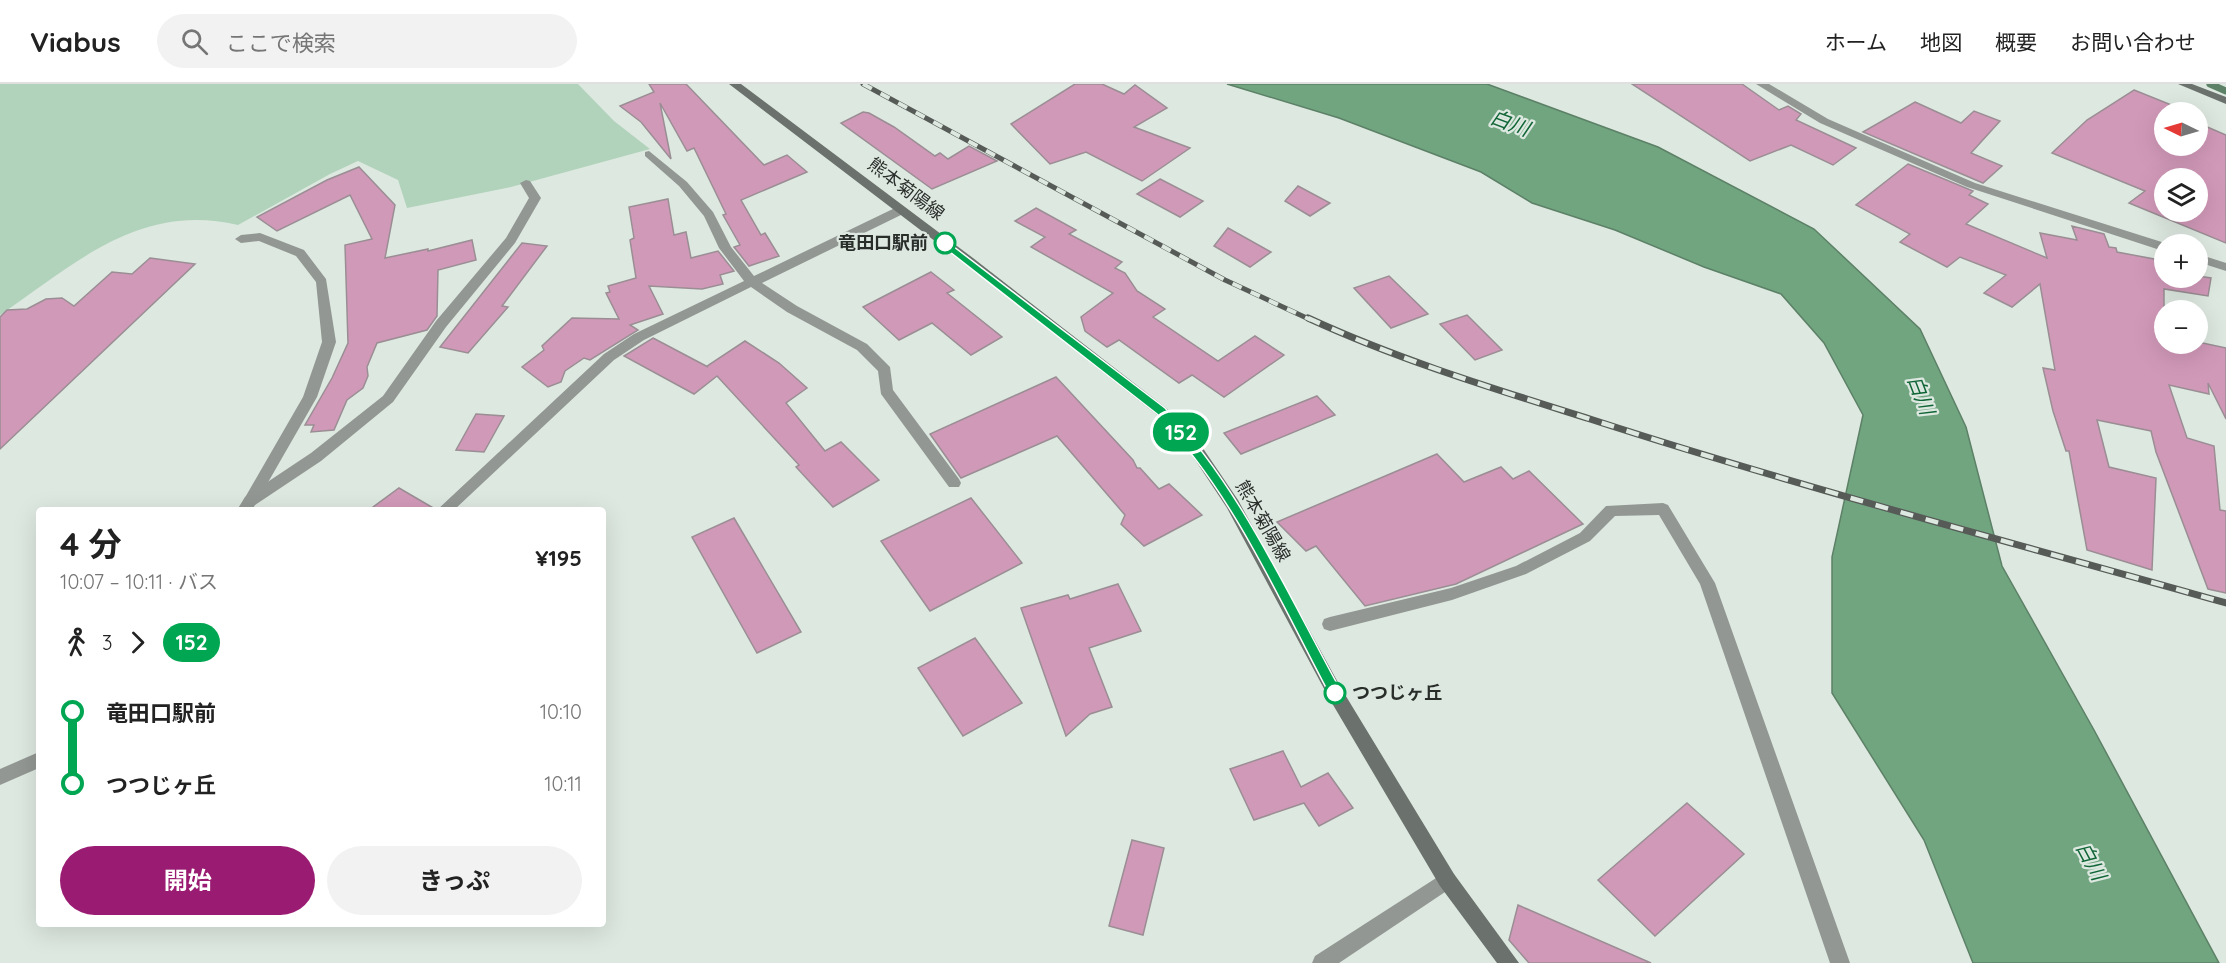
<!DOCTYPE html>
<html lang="ja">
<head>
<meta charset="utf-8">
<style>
  body { margin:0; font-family:Quicksand,"Noto Sans JP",sans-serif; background:#f2f2f2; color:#222; height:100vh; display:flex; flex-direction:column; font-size:22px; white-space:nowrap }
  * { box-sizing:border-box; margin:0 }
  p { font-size:20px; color:#767676 }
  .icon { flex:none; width:33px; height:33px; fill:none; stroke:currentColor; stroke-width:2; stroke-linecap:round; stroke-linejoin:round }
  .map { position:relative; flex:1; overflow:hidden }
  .drawer { position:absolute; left:36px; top:423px; width:570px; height:420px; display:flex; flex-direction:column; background:#fff; border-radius:6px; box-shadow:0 6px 24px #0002 }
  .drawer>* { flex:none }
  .badge { padding:0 12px; border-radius:20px; font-size:21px; line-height:39px }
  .needle { width:39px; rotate:275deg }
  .fabs { position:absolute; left:2154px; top:18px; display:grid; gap:12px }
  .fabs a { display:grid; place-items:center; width:54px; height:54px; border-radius:50%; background:#fff; box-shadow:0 6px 24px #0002; font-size:30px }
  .map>.badge { position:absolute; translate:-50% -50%; box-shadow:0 0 0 3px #fff }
  .legs { display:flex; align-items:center; gap:9px; height:66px; padding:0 24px; font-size:20px }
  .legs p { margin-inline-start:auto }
  .head { display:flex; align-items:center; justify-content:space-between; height:102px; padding:0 24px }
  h1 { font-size:33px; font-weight:700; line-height:45px }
  .action { display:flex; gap:12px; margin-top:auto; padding:12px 24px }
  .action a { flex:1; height:69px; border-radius:36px; background:#9a1c72; color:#fff; font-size:24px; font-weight:700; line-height:69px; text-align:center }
  .action a+a { background:#f2f2f2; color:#222 }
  ul { padding:0 24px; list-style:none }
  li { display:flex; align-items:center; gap:21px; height:72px; font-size:22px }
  li i { display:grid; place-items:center; width:9px; height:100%; margin:0 8px; background:currentColor }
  li i::after { content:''; width:15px; height:15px; margin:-8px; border:4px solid; border-radius:50%; background:#fff }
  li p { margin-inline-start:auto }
  li:first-child i { background:linear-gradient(#0000 50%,currentColor 0) }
  li:last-child i { background:linear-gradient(currentColor 50%,#0000 0) }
  header { display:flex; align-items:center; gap:36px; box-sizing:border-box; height:84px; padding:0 30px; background:#fff; border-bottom:2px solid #e0e0e0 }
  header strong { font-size:28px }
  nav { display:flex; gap:33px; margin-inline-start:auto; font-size:21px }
  .search { width:420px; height:54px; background:#f2f2f2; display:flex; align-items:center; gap:15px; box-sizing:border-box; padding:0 21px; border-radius:33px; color:#767676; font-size:22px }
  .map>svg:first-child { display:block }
  .green { fill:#b2d3bb }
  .water { fill:#71a580; stroke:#5c8166; stroke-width:1.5 }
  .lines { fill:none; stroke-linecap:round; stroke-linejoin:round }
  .stream { stroke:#5c8166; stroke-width:7 }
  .building { fill:#d199b8; stroke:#9a8e94; stroke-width:1.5; fill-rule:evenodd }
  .lane { fill:#929793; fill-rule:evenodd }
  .street { fill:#929793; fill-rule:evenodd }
  .secondary { fill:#6b716c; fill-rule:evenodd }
  .rail-far1-casing { stroke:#565b57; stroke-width:5 }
  .rail-casing { stroke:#565b57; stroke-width:7 }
  .rail-far1 { stroke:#dde8e0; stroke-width:4; stroke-dasharray:10; stroke-linecap:butt }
  .rail { stroke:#dde8e0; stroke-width:4.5; stroke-dasharray:13; stroke-linecap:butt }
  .line-1 { fill:#00a651; stroke:#fff; stroke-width:1.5 }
  .stop-1-dot { fill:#fff; stroke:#00a651; stroke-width:3 }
  .labels { text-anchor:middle; stroke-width:4.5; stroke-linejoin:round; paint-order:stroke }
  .street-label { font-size:18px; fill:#2a2e2b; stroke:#dde8e0 }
  .stop-label { font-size:18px; font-weight:bold; fill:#2a2e2b; stroke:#dde8e0; text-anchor:end }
  .water-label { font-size:20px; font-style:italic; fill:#116637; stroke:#dde8e0 }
</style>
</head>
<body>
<header>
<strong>Viabus</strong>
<div class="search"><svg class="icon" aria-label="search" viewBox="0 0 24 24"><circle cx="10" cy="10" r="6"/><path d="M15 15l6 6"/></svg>ここで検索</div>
<nav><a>ホーム</a><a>地図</a><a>概要</a><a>お問い合わせ</a></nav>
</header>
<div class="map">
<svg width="2226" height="879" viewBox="0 0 2226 879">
  <rect width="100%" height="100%" fill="#dde8e0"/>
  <!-- green -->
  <path class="green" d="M0,0H578L614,37L650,65L511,103L407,124L398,96L358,77L330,90L238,141C139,118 75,180 0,231Z"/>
  <!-- water -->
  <polygon class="water" points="1227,0 1487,0 1658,63 1814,145 1920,245 1966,343 2002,482 2094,646 2219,879 1973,879 1924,756 1832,609 1832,473 1863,331 1824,259 1781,210 1704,183 1615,146 1532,119 1481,88 1339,34"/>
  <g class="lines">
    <!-- stream -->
    <polyline class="stream" points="2210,0 2226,7"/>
  </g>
  <!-- building -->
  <g class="building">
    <polygon points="649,0 686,0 764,81 787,71 807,88 741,116 761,151 765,149 779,172 749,182 734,163 740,161 723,131 726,130 694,64 687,67 660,19 671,75 641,38 620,22 654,8"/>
    <polygon points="1075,0 1102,0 1124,10 1135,1 1167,24 1134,43 1190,64 1142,97 1086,68 1050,80 1011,40"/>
    <polygon points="1632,0 1742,0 1779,26 1788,22 1801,30 1796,36 1856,64 1833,81 1791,61 1750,77"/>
    <path d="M2134,6L2184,26L2180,28H2164V62H2198V39L2226,51V159L2129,119L2145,107L2052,69L2087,36ZM2164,94H2198V128H2164Z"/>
    <polygon points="1915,18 1961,39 1974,27 2000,37 1971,69 2002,82 1983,99 1863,48"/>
    <polygon points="863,28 869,29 894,43 935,72 940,69 948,75 969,62 997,77 932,105 841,39"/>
    <polygon points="1908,80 1973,107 1969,111 1988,120 1966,140 2047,174 2040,149 2077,156 2072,142 2104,150 2109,163 2116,164 2117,168 2154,175 2155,178 2164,179 2164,194 2198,194 2198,192 2211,194 2208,212 2164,205 2164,260 2198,258 2226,264 2226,335 2208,299 2209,310 2169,301 2187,354 2214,362 2220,426 2226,427 2226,509 2208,505 2156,368 2151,347 2097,336 2109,383 2156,394 2152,486 2087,466 2069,367 2066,367 2053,327 2043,284 2055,286 2040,200 2012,223 1984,209 2006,191 1960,173 1947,183 1900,158 1910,150 1856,121"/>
    <polygon points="359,83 395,121 385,174 428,165 428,167 472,156 476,176 438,186 437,232 427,246 377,259 367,283 368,292 363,304 347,316 334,346 311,348 314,341 305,341 332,294 348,259 345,161 372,155 350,111 277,147 257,133 327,96"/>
    <polygon points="1160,95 1203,117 1180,133 1137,110"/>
    <polygon points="1298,102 1330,119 1310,132 1285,117"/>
    <polygon points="668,115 674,151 686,148 691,174 718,167 734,187 720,191 723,200 702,205 649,202 663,230 630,241 638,246 590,276 584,274 565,287 561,298 548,303 522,283 544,266 542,262 572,234 619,235 606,209 610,208 608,202 636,194 630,156 634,154 629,123"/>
    <polygon points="1036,124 1076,146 1069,150 1122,178 1115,184 1125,189 1137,207 1165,225 1153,233 1218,277 1255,252 1284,271 1224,313 1192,291 1179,299 1119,256 1107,263 1085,247 1081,233 1113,209 1031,163 1045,153 1015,137"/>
    <polygon points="1228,144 1271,168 1250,183 1214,162"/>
    <polygon points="522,159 547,162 502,222 508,223 468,269 440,263"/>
    <polygon points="150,174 195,180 0,365 0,233 7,226 27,225 46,215 62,214 74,222 112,188 132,190"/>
    <polygon points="931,188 954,206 947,209 1002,253 971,271 932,239 899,256 863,223"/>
    <polygon points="1389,192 1428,230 1391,244 1354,204"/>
    <polygon points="1467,231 1502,266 1475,276 1440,240"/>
    <polygon points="653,254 708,283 707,282 745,257 779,279 807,304 786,319 825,367 841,358 879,396 833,423 796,383 799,381 717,292 694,310 624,272"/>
    <polygon points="1056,293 1133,376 1137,384 1140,384 1159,405 1169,400 1202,431 1144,462 1121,440 1125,431 1057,352 961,394 930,350"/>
    <polygon points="1317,312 1335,331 1241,370 1224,349"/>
    <polygon points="476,330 504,332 484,368 456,366"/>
    <polygon points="1437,370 1464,398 1501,383 1513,395 1529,387 1583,440 1456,500 1365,522 1316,462 1306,467 1277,438"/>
    <polygon points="399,404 435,425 435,426 369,426"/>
    <polygon points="971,414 1022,479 930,527 881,457"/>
    <polygon points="734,434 801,548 757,569 692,453"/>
    <polygon points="1118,500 1141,547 1089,564 1112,623 1090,630 1066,652 1021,524 1068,511 1070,515"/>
    <polygon points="975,554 1022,619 963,652 918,584"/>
    <polygon points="1283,667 1301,703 1328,689 1353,724 1319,742 1304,719 1254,736 1230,685"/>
    <polygon points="1687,719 1744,770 1655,852 1598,796"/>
    <polygon points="1132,756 1164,764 1143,851 1109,842"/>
    <polygon points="1518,821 1651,879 1529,879 1509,856"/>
  </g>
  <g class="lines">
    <!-- lane -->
    <g class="lane">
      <polygon points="260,149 304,166 326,195 336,258 317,313 255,421 245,421 243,417 303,313 322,258 316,198 296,172 259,157 241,159 235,155 241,151"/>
      <polygon points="1663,419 1668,421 1715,499 1850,879 1830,879 1700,500 1659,431 1615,432 1590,457 1526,490 1452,516 1330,547 1324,545 1322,540 1324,535 1330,533 1451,504 1516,482 1580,449 1606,422"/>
      <polygon points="39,668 39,684 0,701 0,685"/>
    </g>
    <!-- street -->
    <g class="street">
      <polygon points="1756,0 1769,0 1828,35 1975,99 2168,160 2164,160 2164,167 2160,166 1967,103 1820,39"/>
      <polygon points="649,67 687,98 713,128 731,163 754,192 897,123 905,123 905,129 762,199 797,222 867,260 890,283 893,306 959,395 961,399 959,403 949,403 881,310 878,287 857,266 787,228 751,203 644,256 614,276 454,426 437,426 604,270 634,250 744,197 719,164 704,132 679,102 645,72 645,68"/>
      <polygon points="526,96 530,97 541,114 515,159 446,243 393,318 321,377 255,421 252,426 237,426 245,413 311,369 383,312 436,237 506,154 529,114 520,99"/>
      <polygon points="2198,170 2226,179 2226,187 2198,178"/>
      <polygon points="1447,787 1454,790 1456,796 1454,802 1339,879 1312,879 1315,872"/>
    </g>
    <!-- secondary -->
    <g class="secondary">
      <polygon points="729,0 741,0 973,174 1166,324 1196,354 1238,416 1341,604 1454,790 1519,879 1497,879 1440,802 1329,614 1227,424 1186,362 1156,330 965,180"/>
      <polygon points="2178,0 2192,0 2226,13 2226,20"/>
    </g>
    <!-- rail-far1 casing -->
    <g class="rail-far1-casing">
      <polyline id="rail-far1" points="863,0 1225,196 1311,236"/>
    </g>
    <!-- rail casing -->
    <g class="rail-casing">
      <path id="rail" d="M1308,234C1399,276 1495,305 1590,335C1800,403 2014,459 2226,519"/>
    </g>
    <!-- rail-far1 -->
    <use href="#rail-far1" class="rail-far1"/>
    <!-- rail -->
    <use href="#rail" class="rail"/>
  </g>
  <!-- line-1 -->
  <path class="line-1" d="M945,156L1165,324C1241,404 1287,509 1340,605L1342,609L1340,613H1331C1279,516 1234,410 1157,330L941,161V157Z"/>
  <!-- markers -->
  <g class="stop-1-dot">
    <circle cx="945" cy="159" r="10"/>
    <circle cx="1335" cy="609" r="10"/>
  </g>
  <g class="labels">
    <!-- street labels -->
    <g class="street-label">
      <text transform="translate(906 105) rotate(37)" y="6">熊本菊陽線</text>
      <text transform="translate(1263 437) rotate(60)" y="6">熊本菊陽線</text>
    </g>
    <!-- stop labels -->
    <g class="stop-label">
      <text x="928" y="165">竜田口駅前</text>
      <text x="1352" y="615" text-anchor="start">つつじヶ丘</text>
    </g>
    <!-- water labels -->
    <g class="water-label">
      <text transform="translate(1510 39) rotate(20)" y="7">白川</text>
      <text transform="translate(1921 311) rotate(69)" y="7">白川</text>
      <text transform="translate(2091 777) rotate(62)" y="7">白川</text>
    </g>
  </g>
</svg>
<div class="fabs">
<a><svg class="needle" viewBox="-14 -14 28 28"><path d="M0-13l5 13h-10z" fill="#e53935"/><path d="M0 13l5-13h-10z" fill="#767676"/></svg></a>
<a><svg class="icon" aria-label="layers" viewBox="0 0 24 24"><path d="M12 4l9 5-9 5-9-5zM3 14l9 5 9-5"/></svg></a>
<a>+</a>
<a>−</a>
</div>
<b class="badge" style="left:1181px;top:348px;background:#00a651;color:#fff">152</b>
<section class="drawer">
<div class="head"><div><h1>4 分</h1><p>10:07 – 10:11 · バス</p></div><b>¥195</b></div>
<div class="legs"><svg class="icon" aria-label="walk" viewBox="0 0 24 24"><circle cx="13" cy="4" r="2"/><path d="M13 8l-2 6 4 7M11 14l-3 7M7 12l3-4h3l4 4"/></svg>3<svg class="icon" aria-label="forward" viewBox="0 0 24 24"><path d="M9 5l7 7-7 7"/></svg><b class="badge" style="background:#00a651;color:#fff">152</b></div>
<ul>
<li><i style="color:#00a651"></i><b>竜田口駅前</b><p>10:10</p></li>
<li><i style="color:#00a651"></i><b>つつじヶ丘</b><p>10:11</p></li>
</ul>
<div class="action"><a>開始</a><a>きっぷ</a></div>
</section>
</div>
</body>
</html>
